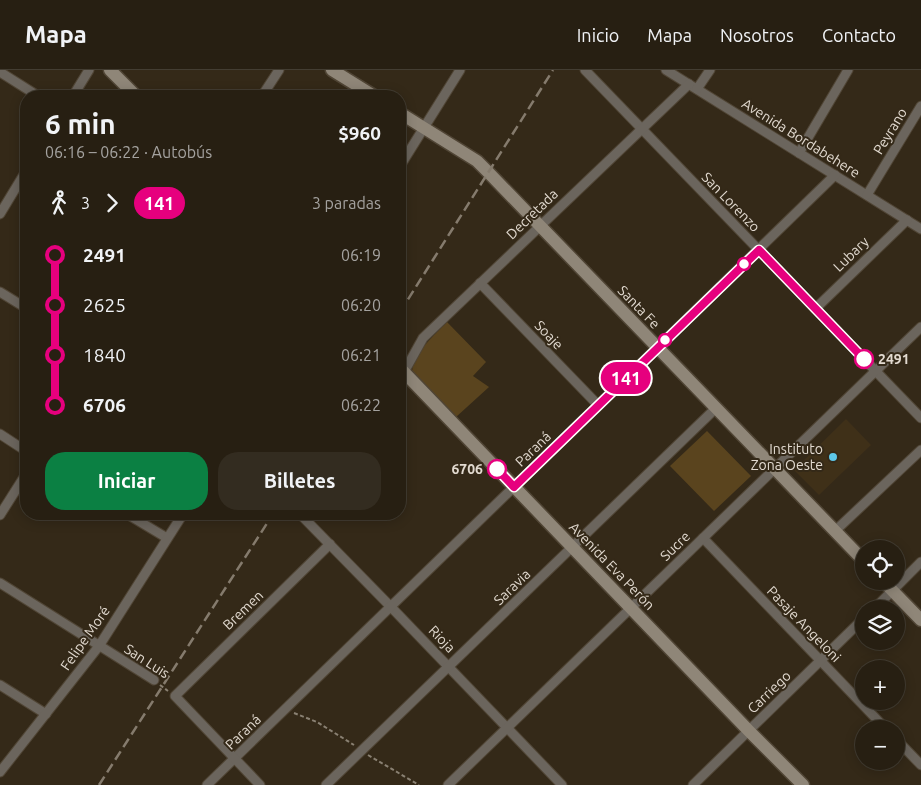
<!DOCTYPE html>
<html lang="es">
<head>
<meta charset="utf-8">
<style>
  body { margin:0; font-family:Ubuntu,sans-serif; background:#332c20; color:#f1f3f6; height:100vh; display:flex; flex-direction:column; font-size:19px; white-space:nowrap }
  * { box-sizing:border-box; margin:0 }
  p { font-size:16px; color:#a4a29f }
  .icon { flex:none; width:28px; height:28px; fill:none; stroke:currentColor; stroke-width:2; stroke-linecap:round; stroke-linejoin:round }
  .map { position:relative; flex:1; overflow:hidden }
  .panel { position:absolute; left:20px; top:20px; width:386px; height:430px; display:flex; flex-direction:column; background:#271f12; border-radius:20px; box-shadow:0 2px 12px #0003,0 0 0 1px #433d32 }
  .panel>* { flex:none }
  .badge { padding:0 10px; border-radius:16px; font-size:18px; line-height:32px }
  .controls { position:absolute; left:855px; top:470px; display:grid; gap:10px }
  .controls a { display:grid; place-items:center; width:50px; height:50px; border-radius:50%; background:#271f12; box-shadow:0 2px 12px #0003,0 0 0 1px #433d32; font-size:25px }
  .map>.badge { position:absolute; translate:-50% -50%; box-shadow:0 0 0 2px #fff }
  .legs { display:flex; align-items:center; gap:8px; height:55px; padding:0 25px; font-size:16px }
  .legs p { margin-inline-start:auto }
  .headline { display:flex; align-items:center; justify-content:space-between; height:85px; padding:0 25px }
  h1 { font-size:28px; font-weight:700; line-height:38px }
  .action { display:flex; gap:10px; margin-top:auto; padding:10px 25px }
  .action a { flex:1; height:58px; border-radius:20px; background:#0b8043; color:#fff; font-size:20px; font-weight:700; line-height:58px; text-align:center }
  .action a+a { background:#332c20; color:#f1f3f6 }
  ul { padding:0 25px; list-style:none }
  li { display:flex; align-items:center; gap:18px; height:50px; font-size:19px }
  li i { display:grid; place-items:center; width:8px; height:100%; margin:0 6px; background:currentColor }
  li i::after { content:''; width:12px; height:12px; margin:-6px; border:4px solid; border-radius:50%; background:#271f12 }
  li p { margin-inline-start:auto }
  li:first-child i { background:linear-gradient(#0000 50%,currentColor 0) }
  li:last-child i { background:linear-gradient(currentColor 50%,#0000 0) }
  header { display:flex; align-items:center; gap:30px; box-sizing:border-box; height:70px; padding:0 25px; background:#271f12; border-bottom:1px solid #433d32 }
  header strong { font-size:24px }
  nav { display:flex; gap:28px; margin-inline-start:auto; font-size:18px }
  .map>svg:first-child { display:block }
  .built { fill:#3f3018 }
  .green { fill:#5a441e }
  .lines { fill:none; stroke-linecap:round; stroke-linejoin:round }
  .minor-casing { stroke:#504535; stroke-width:11 }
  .secondary-casing { stroke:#504535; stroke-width:15 }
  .path { stroke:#898072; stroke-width:2; stroke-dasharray:4 2.5; stroke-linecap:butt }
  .minor { stroke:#6b655d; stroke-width:9 }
  .secondary { stroke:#8f8678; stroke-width:12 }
  .rail { stroke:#857b6d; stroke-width:2.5; stroke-dasharray:10 5; stroke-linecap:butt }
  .line-1-casing { stroke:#fff; stroke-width:11 }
  .line-1 { stroke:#e6007e; stroke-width:8 }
  .stop-1-dot { fill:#fff; stroke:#e6007e; stroke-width:2.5 }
  .poi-dot { fill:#5dc7e8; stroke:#342918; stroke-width:2 }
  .labels { text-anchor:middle; stroke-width:4; stroke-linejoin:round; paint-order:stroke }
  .street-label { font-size:14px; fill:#e2dad0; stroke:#342918 }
  .stop-label { font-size:14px; font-weight:bold; fill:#e2dad0; stroke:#342918; text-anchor:start }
  .poi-label { font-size:14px; fill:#e2dad0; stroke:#342918; text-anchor:end }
</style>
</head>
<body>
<header>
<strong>Mapa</strong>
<nav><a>Inicio</a><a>Mapa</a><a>Nosotros</a><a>Contacto</a></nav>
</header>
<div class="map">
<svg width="921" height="715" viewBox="0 0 921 715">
  <rect width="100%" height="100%" fill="#342918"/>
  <!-- built -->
  <polygon class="built" points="846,349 871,375 819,425 794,400"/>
  <!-- green -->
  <g class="green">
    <path d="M447,252L486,292L473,306L489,317L456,347L412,301C415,281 434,266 447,252Z"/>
    <polygon points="707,361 751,406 714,441 670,396"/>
  </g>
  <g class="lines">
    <!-- minor casing -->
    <g class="minor-casing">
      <g id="minor">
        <polyline points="585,0 921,348"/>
        <polyline points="666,0 921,159"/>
        <polyline points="0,2 38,26"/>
        <polyline points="697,19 710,0"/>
        <polyline points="73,26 89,0"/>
        <polyline points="262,26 279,0"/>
        <polyline points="799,83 848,0"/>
        <polyline points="400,96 460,0"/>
        <polyline points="867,125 921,36"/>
        <polyline points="0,144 26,101"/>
        <polyline points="480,213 598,335"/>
        <polyline points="0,222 26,238"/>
        <polyline points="815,239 907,150"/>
        <polyline points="404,302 423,268 689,14"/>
        <polyline points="0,364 26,381"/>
        <polyline points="127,444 167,468"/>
        <polyline points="300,444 391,537 562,715"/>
        <polyline points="0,445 26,404"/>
        <polyline points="835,461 921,380"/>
        <polyline points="703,468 886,659"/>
        <polyline points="0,513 154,610"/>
        <polyline points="874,539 921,492"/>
        <polyline points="0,615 46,644"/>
        <polyline points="896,669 921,695"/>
        <polyline points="0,702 99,576 183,444"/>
        <polyline points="207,715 835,105"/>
        <polyline points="260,715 175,626 330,474"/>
        <polyline points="326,715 716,338"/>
        <polyline points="448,715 921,257"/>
        <polyline points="693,715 864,548"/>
      </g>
    </g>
    <!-- secondary casing -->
    <g class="secondary-casing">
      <g id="secondary">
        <polyline points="110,0 136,26"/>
        <polyline points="332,0 374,26"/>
        <polyline points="400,43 477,91 488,102 864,491"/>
        <polyline points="400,298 749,661 803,715"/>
        <polyline points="883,511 921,550"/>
      </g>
    </g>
    <!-- path -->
    <g class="path">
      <polyline points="160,615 168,621"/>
      <polyline points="294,643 317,652 354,675"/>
      <polyline points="368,685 419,715"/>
    </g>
    <!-- minor -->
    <use href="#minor" class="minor"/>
    <!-- secondary -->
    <use href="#secondary" class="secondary"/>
    <!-- rail -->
    <g class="rail">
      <polyline points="400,242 553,0"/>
      <polyline points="99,715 273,444"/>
    </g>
  </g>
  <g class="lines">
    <!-- line-1 casing -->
    <g class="line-1-casing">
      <polyline id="line-1" points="497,399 514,417 759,180 864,289"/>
    </g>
    <!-- line-1 -->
    <use href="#line-1" class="line-1"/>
  </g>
  <!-- markers -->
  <g class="stop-1-dot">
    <circle cx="744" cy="194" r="6"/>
    <circle cx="665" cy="270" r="6"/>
    <circle cx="864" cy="289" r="9"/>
    <circle cx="497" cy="399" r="9"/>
  </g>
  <circle class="poi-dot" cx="833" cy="387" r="5"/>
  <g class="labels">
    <!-- street labels -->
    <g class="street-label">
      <text transform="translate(890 61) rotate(-59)" y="5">Peyrano</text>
      <text transform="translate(801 68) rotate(32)" y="5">Avenida Bordabehere</text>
      <text transform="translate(731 132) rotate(46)" y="5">San Lorenzo</text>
      <text transform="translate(532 144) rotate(-44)" y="5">Decretada</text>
      <text transform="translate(851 184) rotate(-44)" y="5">Lubary</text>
      <text transform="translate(639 237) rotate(46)" y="5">Santa Fe</text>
      <text transform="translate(549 265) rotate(46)" y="5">Soaje</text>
      <text transform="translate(533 379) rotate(-44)" y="5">Paraná</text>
      <text transform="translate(675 476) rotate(-44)" y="5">Sucre</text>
      <text transform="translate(612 496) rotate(46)" y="5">Avenida Eva Perón</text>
      <text transform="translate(512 517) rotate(-44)" y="5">Saravia</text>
      <text transform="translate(243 540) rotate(-44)" y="5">Bremen</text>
      <text transform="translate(804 554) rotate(46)" y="5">Pasaje Angeloni</text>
      <text transform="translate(85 568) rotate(-55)" y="5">Felipe Moré</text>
      <text transform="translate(442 569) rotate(46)" y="5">Rioja</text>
      <text transform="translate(147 591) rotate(33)" y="5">San Luis</text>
      <text transform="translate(769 622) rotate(-44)" y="5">Carriego</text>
      <text transform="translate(243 662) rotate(-44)" y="5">Paraná</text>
    </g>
    <!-- stop labels -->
    <g class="stop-label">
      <text x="878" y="294">2491</text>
      <text x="483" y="404" text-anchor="end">6706</text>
    </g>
    <!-- poi labels -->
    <g class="poi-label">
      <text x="823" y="384">Instituto<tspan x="823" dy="16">Zona Oeste</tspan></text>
    </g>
  </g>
</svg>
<div class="controls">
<a><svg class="icon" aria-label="locate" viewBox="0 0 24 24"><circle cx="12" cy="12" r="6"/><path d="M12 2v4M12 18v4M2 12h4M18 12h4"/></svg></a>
<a><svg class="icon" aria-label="layers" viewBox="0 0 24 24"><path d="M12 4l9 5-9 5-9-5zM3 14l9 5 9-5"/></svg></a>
<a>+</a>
<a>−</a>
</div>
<b class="badge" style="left:626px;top:308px;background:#e6007e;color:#fff">141</b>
<section class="panel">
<div class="headline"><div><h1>6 min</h1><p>06:16 – 06:22 · Autobús</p></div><b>$960</b></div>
<div class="legs"><svg class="icon" aria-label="walk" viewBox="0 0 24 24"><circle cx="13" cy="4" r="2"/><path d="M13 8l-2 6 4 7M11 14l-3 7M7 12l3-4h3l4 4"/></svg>3<svg class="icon" aria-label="forward" viewBox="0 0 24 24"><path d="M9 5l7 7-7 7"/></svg><b class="badge" style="background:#e6007e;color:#fff">141</b><p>3 paradas</p></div>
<ul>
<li><i style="color:#e6007e"></i><b>2491</b><p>06:19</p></li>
<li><i style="color:#e6007e"></i><span>2625</span><p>06:20</p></li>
<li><i style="color:#e6007e"></i><span>1840</span><p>06:21</p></li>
<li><i style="color:#e6007e"></i><b>6706</b><p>06:22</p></li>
</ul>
<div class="action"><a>Iniciar</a><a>Billetes</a></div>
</section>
</div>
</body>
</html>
